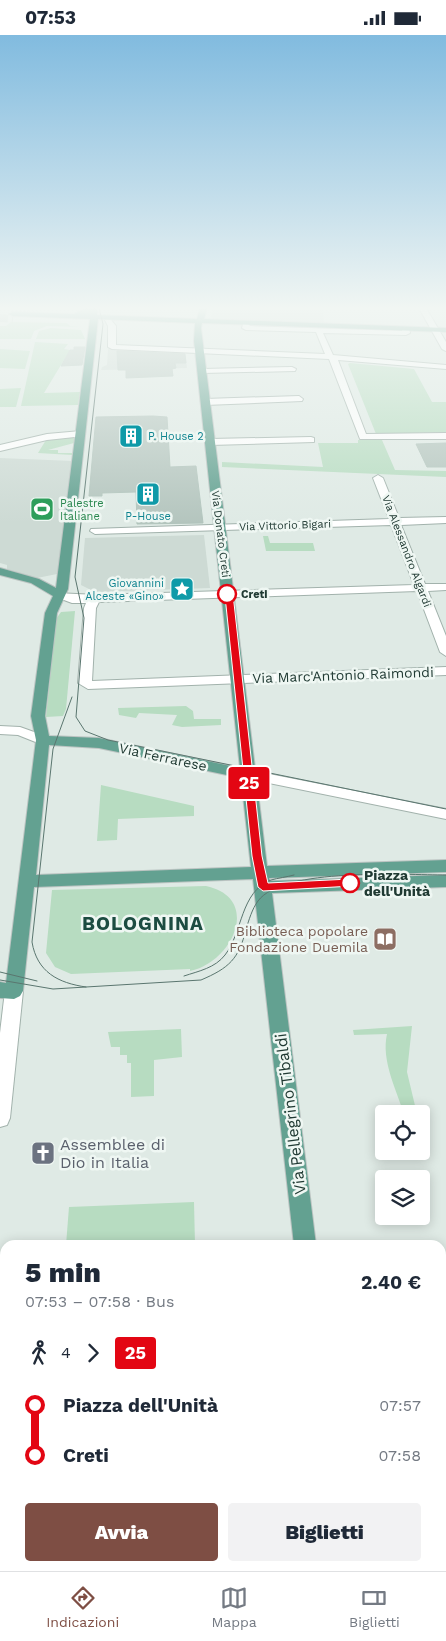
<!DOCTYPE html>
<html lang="it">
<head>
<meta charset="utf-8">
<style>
  body { margin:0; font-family:"Work Sans",sans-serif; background:#f2f2f3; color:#1f2937; height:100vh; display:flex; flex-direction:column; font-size:19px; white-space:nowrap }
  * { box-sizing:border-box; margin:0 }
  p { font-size:16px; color:#747a83 }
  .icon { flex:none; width:28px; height:28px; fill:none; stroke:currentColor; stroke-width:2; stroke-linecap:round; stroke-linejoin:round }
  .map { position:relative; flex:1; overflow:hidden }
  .sheet { position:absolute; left:0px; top:1205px; width:446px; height:331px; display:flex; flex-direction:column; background:#fff; border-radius:15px 15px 0 0; box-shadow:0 2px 12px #0003 }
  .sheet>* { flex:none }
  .badge { padding:0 10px; border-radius:4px; font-size:18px; line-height:32px }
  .controls { position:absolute; left:375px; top:1070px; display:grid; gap:10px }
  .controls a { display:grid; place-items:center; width:55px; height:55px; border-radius:5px; background:#fff; box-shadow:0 2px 12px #0003; font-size:25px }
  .map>.badge { position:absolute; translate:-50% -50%; box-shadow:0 0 0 2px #fff }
  .legs { display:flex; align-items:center; gap:8px; height:55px; padding:0 25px; font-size:16px }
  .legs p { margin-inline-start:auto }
  .headline { display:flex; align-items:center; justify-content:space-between; height:85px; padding:0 25px }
  h1 { font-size:28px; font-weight:800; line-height:38px }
  .action { display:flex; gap:10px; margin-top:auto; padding:10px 25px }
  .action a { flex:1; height:58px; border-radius:5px; background:#7e4e44; color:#fff; font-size:20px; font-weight:800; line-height:58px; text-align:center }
  .action a+a { background:#f2f2f3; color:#1f2937 }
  ul { padding:0 25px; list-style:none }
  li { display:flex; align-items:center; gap:18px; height:50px; font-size:19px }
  li i { display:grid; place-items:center; width:8px; height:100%; margin:0 6px; background:currentColor }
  li i::after { content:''; width:12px; height:12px; margin:-6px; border:4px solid; border-radius:50%; background:#fff }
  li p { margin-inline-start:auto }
  li:first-child i { background:linear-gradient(#0000 50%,currentColor 0) }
  li:last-child i { background:linear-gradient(currentColor 50%,#0000 0) }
  .status { display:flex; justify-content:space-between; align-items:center; height:35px; padding:0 25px; background:#fff; direction:ltr }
  .status svg { height:14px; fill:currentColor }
  .dock { display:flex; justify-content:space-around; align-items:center; height:70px; border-top:1px solid #e0e1e3; background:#fff; font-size:14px; color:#747a83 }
  .dock a { display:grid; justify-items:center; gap:2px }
  .dock .selected { color:#7e4e44 }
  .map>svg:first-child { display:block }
  .built { fill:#cddad4 }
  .green { fill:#b7dcc1 }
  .building { fill:#b4c5be; stroke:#b1c4bc }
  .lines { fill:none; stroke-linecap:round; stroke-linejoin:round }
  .major-tunnel { stroke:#b9c7c1; stroke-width:8; stroke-dasharray:8 4; stroke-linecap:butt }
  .minor-casing { stroke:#a2b2ac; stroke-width:2 }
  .major-casing { stroke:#bcc4c2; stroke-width:2 }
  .minor { fill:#fff; fill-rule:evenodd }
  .major { fill:#63a191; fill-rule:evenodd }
  .tram { stroke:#5a766f; stroke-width:1 }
  .line-1 { fill:#e30613; stroke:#fff }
  .stop-1-dot { fill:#fff; stroke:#e30613; stroke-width:2.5 }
  .labels { text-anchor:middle; stroke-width:5; stroke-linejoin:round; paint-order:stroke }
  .far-culture-label { font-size:11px; fill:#0d838f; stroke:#eff7f3; text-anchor:start }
  .far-leisure-label { font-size:11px; fill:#27864d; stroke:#eff7f3; text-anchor:start }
  .far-street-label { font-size:11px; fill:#203a33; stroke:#eff7f3 }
  .far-stop-label { font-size:11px; font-weight:bold; fill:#203a33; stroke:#eff7f3; text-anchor:start }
  .street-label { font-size:14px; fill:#203a33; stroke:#eff7f3 }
  .stop-label { font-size:14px; font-weight:bold; fill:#203a33; stroke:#eff7f3; text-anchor:start }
  .education-label { font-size:14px; fill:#785e54; stroke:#eff7f3; text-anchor:end }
  .near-street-label { font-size:16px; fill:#203a33; stroke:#eff7f3 }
  .near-worship-label { font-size:16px; fill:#5b616d; stroke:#eff7f3; text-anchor:start }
  .district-label { font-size:19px; font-weight:bold; letter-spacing:1px; fill:#1c4c41; stroke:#eff7f3 }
</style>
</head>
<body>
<div class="status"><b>07:53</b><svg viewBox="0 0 49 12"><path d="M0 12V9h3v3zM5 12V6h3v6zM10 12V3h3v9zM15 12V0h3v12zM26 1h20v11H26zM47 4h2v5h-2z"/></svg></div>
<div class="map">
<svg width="446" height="1536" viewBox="0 0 446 1536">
  <rect width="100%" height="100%" fill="#dfeae5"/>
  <!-- built -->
  <g class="built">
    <polygon points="214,273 323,273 324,291 217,285 211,282"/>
    <polygon points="108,314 185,318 187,333 101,335 102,332 107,330"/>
    <polygon points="0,423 73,426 59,538 57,539 37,543 7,534 7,530 0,528"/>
    <polygon points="204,500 210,553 95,557 81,550 85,503"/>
  </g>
  <!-- green -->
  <g class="green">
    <polygon points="11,287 67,288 70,291 79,292 47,291 34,296 31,304 0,304 0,291 6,291"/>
    <polygon points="51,293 81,295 85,304 36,304 39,296"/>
    <polygon points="35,307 68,309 64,314 70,315 44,358 80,357 78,370 21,371"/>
    <polygon points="0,314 30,316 25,334 0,333"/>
    <polygon points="350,328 414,334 432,367 446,367 446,397 376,399 348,329"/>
    <polygon points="21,353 16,372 0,372 0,354"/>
    <polygon points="68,403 74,403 74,408 48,415 58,415 58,418 73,418 72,420 38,418 46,405"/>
    <polygon points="358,405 382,405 395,435 446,436 446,442 222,432 222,427 323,432 318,408 358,408"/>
    <polygon points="263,501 268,501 270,508 313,508 315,516 266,516"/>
    <polygon points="75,576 66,674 63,681 46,682 56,584 61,577"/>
    <polygon points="186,671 193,676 194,684 221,684 221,690 182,692 172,690 177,680 139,678 136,683 119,680 118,673"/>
    <polygon points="101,750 194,771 194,781 118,784 117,805 97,806"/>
    <path d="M206,851C262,863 233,927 190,936V934L71,939L55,932L46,918L52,855Z"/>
    <path d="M412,991L407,1037L417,1079H404C396,1054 381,1025 387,999L354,1000L353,995Z"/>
    <polygon points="181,994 182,1022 154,1025 154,1061 131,1062 131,1028 127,1028 127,1020 120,1020 120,1012 111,1012 108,997"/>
    <polygon points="194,1167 195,1210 66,1210 69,1172"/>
  </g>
  <!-- building -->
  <g class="building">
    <polygon points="74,312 85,312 82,330 61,331 70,315 74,315"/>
    <polygon points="117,316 185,319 186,328 175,328 176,333 172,334 173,341 126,343 126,335 118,335"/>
    <polygon points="153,381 167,382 170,432 196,431 203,488 137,489 136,457 102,458 102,461 89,461 96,382"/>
    <polygon points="446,408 446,432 427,432 416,409"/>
  </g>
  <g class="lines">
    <!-- major-tunnel -->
    <polyline class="major-tunnel" points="0,283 13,284"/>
    <!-- minor casing -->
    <g class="minor-casing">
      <g id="minor">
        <polygon points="419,273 426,273 446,307 446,316 442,314"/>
        <polygon points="105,285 111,285 116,291 116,310 325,319 316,297 246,295 242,293 243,289 247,287 250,291 402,296 403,292 409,292 410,298 406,300 323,298 333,320 446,330 446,334 338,325 366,399 446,398 446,404 360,404 329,324 112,314 108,312 108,291"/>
        <polygon points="292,332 296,334 295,336 202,338 198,336 202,334"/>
        <polygon points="299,361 303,364 302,366 205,370 201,367 205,364"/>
        <polygon points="81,396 84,397 84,401 47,405 0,416 0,410 47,399"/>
        <polygon points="311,402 314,403 314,407 210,410 205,407 210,404"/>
        <polygon points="378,440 383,443 399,483 446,482 446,488 401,490 425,549 446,549 446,555 428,556 446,601 446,621 440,617 417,556 99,567 96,573 92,646 446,632 446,640 88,654 78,648 84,573 86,568 72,568 56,562 56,558 97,560 414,550 391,490 95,499 90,496 91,494 389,484 373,443"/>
        <polygon points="0,691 20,692 48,702 50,705 43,710 18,700 0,699"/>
        <polygon points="249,735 446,774 446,784 244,743 242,740"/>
        <polygon points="14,948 20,951 23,956 10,1083 7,1090 0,1092 0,998 5,956 8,951"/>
        <rect x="441" y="1259" width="5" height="24"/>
        <rect x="0" y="1288" width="5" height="24"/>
      </g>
    </g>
    <!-- major casing -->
    <g class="major-casing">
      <g id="major">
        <path d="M86,273H97V280L197,284L200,273H207L204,284L446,293V297L202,288L201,293L267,831L446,825V837L269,843L270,846L446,840V852L272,858L316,1210H294L253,844L34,852L23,956L20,961L14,964L0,963V947L6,948L36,705L31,681L45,578L53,561L31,548L0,540V533L39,544L56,553L90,284L13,281L9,279L13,277L74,279ZM98,284L195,288L194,306L240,733L99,703L49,701L45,681L57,578L68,554ZM49,710L99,713L241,743L251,832L36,840Z"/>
        <polygon points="332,1531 360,1531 361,1536 333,1536"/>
      </g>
    </g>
    <!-- minor -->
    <use href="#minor" class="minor"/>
    <!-- major -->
    <use href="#major" class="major"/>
    <!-- tram -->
    <g class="tram">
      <polyline points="99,273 103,289 75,542 84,583 76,682 85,696 108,705 446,774"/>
      <path d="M72,662L53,714L32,907C37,937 58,948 86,952"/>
      <polyline points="0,937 37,946"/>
      <path d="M184,941C199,936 215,933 225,920C243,897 240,857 271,845C278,843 287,842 294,840"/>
      <path d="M0,945L53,954L201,945C229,933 239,924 246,894C249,885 252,874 258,866C283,832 405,840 446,840"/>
    </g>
  </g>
  <!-- sky -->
  <linearGradient id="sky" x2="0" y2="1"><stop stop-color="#81bbdf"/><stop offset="0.56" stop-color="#f1f6f3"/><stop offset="1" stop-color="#f1f6f3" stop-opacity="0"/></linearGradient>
  <rect width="446" height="488" fill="url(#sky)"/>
  <!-- line-1 -->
  <polygon class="line-1" points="229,557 233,559 262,821 268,848 350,844 353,845 353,851 263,856 258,852 252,821 225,561 223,559"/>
  <!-- icons -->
  <defs>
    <g id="building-square" transform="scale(1.25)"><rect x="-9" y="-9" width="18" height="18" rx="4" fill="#0f9aa8" stroke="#eff7f3"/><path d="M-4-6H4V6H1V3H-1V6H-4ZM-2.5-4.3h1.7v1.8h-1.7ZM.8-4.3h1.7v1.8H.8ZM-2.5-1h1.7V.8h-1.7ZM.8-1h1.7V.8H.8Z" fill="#fff"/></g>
    <g id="stadium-square" transform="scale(1.25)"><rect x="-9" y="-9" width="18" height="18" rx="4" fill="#2e9e5b" stroke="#eff7f3"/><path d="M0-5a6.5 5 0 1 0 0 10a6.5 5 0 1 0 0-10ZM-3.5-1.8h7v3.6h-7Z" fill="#fff"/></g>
    <g id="sight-square" transform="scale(1.25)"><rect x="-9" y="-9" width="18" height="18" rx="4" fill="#0f9aa8" stroke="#eff7f3"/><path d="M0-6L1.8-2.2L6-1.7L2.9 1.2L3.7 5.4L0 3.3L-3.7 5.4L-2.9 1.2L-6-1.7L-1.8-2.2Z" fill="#fff"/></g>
    <g id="library-square" transform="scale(1.25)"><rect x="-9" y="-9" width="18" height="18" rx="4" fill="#8d6e63" stroke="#eff7f3"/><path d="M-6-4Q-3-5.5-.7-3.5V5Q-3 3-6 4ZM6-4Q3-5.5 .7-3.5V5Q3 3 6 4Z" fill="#fff"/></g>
    <g id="church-square" transform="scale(1.25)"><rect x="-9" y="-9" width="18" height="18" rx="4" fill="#6b7280" stroke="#eff7f3"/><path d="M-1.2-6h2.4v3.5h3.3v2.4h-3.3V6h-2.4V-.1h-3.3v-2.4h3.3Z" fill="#fff"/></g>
  </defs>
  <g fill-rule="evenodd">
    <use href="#building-square" x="131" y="401"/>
    <use href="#building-square" x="148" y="459"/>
    <use href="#stadium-square" x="42" y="474"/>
    <use href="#sight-square" x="182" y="554"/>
    <use href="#library-square" x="385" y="904"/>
    <use href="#church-square" x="43" y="1118"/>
  </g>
  <!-- markers -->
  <g class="stop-1-dot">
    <circle cx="227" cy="559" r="9"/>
    <circle cx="350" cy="848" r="9"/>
  </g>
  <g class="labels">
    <!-- far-culture labels -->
    <g class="far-culture-label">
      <text x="148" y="405">P. House 2</text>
      <text x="148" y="485" text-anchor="middle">P-House</text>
      <text x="164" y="552" text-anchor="end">Giovannini<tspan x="164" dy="13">Alceste «Gino»</tspan></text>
    </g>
    <!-- far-leisure labels -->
    <g class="far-leisure-label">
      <text x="60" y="472">Palestre<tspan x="60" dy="13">Italiane</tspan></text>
    </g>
    <!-- far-street labels -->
    <g class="far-street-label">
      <text transform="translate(285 490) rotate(-2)" y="4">Via Vittorio Bigari</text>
      <text transform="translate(221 499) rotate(83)" y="4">Via Donato Creti</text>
      <text transform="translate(407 516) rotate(69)" y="4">Via Alessandro Algardi</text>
    </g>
    <!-- far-stop labels -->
    <g class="far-stop-label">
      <text x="241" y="563">Creti</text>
    </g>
    <!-- street labels -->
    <g class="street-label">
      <text transform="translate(343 640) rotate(-2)" y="5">Via Marc'Antonio Raimondi</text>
      <text transform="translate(163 722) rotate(12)" y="5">Via Ferrarese</text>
    </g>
    <!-- stop labels -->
    <g class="stop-label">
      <text x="364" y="845">Piazza<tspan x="364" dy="16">dell'Unità</tspan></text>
    </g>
    <!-- education labels -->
    <g class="education-label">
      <text x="368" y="901">Biblioteca popolare<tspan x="368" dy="16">Fondazione Duemila</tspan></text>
    </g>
    <!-- near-street labels -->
    <g class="near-street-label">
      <text transform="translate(290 1079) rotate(-97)" y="6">Via Pellegrino Tibaldi</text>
    </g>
    <!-- near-worship labels -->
    <g class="near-worship-label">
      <text x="60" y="1115">Assemblee di<tspan x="60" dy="18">Dio in Italia</tspan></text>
    </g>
    <!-- district labels -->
    <g class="district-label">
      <text x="143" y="895">BOLOGNINA</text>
    </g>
  </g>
</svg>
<div class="controls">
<a><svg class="icon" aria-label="locate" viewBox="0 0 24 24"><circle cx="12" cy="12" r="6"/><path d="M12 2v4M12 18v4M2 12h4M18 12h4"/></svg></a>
<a><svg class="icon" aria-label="layers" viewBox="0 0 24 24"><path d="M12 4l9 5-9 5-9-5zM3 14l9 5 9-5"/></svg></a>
</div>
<b class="badge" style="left:249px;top:748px;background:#e30613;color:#fff">25</b>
<section class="sheet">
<div class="headline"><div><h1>5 min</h1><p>07:53 – 07:58 · Bus</p></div><b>2.40 €</b></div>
<div class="legs"><svg class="icon" aria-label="walk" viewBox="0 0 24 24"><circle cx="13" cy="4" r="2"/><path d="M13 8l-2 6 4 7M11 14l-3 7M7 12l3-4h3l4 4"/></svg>4<svg class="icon" aria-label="forward" viewBox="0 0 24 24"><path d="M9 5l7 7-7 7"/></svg><b class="badge" style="background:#e30613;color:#fff">25</b></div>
<ul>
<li><i style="color:#e30613"></i><b>Piazza dell'Unità</b><p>07:57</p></li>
<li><i style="color:#e30613"></i><b>Creti</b><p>07:58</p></li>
</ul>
<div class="action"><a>Avvia</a><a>Biglietti</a></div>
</section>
</div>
<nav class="dock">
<a class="selected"><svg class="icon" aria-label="directions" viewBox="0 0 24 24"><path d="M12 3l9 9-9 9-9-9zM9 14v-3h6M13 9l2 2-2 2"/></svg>Indicazioni</a>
<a><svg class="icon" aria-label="map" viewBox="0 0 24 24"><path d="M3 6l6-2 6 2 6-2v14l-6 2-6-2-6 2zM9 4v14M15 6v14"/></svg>Mappa</a>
<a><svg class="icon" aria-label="tickets" viewBox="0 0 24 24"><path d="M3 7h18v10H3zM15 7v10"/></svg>Biglietti</a>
</nav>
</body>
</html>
